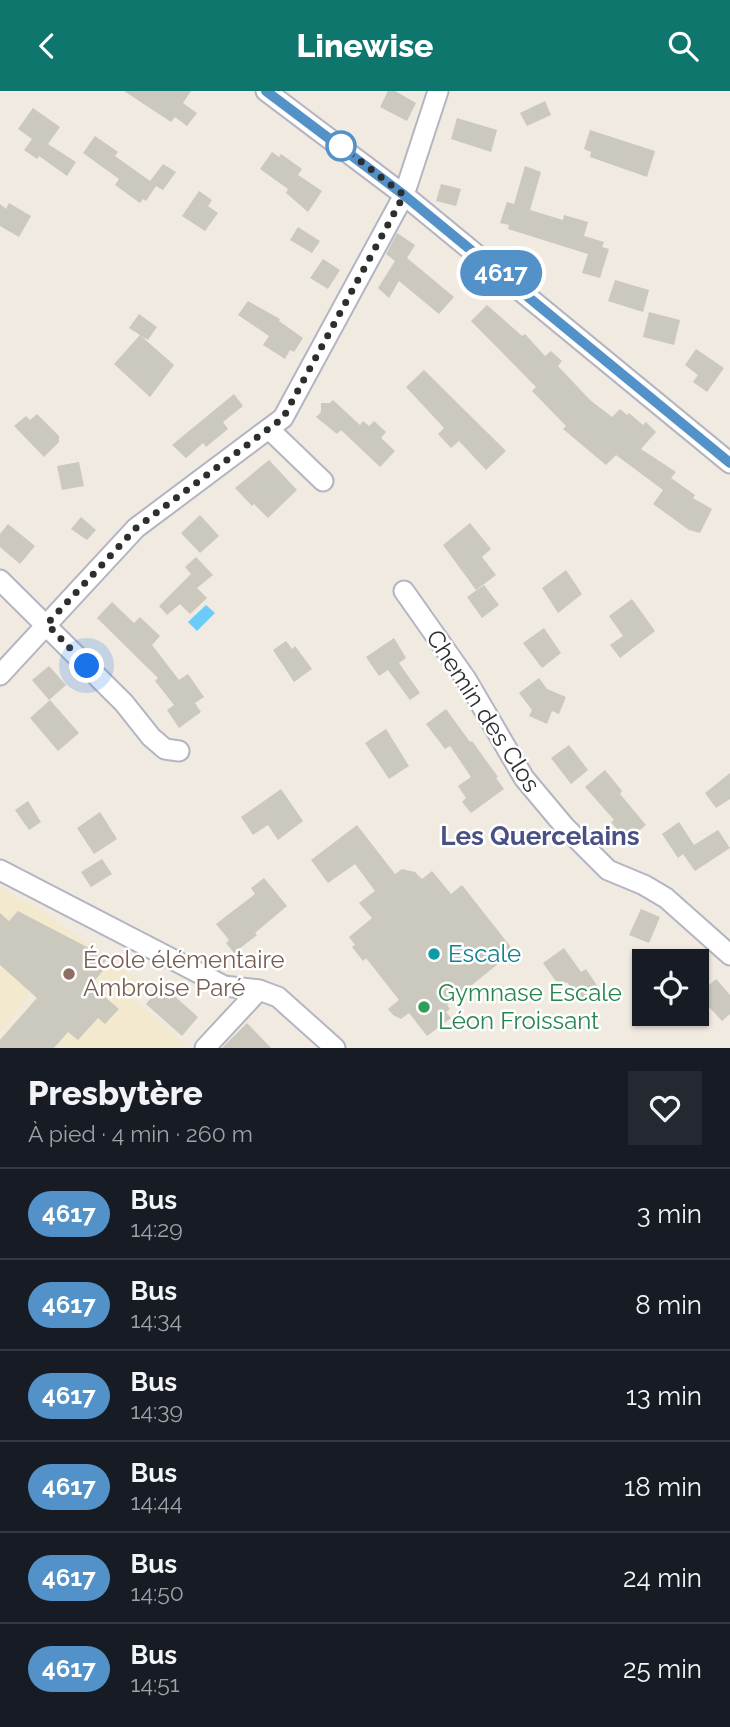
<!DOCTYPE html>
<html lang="fr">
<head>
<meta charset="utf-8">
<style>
  body { margin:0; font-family:Raleway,sans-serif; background:#242831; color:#f1f3f6; height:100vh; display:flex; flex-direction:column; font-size:26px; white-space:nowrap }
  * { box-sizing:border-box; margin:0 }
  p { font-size:23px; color:#9ea1a6 }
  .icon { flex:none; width:38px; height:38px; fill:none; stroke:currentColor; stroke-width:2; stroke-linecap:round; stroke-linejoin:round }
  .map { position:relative; height:957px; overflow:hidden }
  .sheet { display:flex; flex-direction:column; background:#171b24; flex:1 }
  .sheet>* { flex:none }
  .badge { padding:0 14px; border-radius:23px; font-size:24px; line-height:46px }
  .controls { position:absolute; left:632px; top:858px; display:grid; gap:14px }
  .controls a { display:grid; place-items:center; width:77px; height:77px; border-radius:0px; background:#171b24; box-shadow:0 2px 5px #0004; font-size:35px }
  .you { position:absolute; width:35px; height:35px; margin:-18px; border:5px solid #fff; border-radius:50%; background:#1a73e8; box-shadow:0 0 0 10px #1a73e833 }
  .map>.badge { position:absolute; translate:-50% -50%; box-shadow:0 0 0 4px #fff }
  .round { display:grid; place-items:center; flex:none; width:74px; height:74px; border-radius:0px; background:#242831 }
  .summary { display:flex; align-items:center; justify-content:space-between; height:119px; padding:0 28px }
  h1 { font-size:33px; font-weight:800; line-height:52px }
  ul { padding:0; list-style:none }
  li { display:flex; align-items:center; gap:21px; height:91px; padding:0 28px; border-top:2px solid #363941 }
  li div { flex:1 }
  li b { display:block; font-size:26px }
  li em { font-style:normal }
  li .badge { min-width:77px; font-weight:700; text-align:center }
  header { display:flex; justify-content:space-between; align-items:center; height:91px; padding:0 28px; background:#0f766e; color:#fff; font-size:32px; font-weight:800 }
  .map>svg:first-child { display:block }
  .education { fill:#f2e9cf }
  .water { fill:#6bccfa }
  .building { fill:#cbc8be }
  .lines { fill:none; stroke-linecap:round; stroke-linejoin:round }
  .minor-casing { stroke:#b4b5c2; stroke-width:23 }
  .minor { stroke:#fff; stroke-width:19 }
  .line-casing { stroke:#fff; stroke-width:16 }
  .line { stroke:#5292c9; stroke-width:10 }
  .walk { stroke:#2e2e2e; stroke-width:7; stroke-dasharray:0 12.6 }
  .stop-dot { fill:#fff; stroke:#5292c9; stroke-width:3.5 }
  .culture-dot { fill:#0f9aa8; stroke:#fff; stroke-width:2.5 }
  .education-dot { fill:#8d6e63; stroke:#fff; stroke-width:2.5 }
  .leisure-dot { fill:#2e9e5b; stroke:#fff; stroke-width:2.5 }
  .labels { text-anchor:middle; stroke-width:5; stroke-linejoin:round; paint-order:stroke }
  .street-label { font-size:24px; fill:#2e2e2e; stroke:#fff }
  .culture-label { font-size:24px; fill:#0d838f; stroke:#fff; text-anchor:start }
  .education-label { font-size:24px; fill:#785e54; stroke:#fff; text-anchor:start }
  .leisure-label { font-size:24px; fill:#27864d; stroke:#fff; text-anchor:start }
  .neighbourhood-label { font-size:26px; font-weight:bold; fill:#495084; stroke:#fff }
</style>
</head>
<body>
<header><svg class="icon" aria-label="back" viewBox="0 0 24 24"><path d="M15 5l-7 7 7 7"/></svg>Linewise<svg class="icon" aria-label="search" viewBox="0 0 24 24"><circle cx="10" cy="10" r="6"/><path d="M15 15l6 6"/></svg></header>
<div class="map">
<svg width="730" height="957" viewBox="0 0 730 957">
  <rect width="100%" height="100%" fill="#f0eae0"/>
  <!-- education -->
  <polygon class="education" points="0,796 24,810 22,814 27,809 139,889 130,906 190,956 0,957 0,947 36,905 31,902 0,942"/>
  <!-- water -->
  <polygon class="water" points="206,514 215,522 197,540 188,531"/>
  <!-- building -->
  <g class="building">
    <polygon points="124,0 191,0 183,12 197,22 187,35 175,26 171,31"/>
    <polygon points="388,0 395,0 416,12 407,30 380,16"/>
    <polygon points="545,10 551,24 527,35 520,22"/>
    <polygon points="33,17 60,36 48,53 76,71 67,85 39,65 37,68 24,59 32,48 18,38"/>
    <polygon points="457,27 497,39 491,61 451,48"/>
    <polygon points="590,39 655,60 647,86 590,66 591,61 584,58"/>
    <polygon points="95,45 118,61 115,65 150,90 163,73 176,81 163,99 156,95 146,110 143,108 140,112 115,94 119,88 83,62"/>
    <polygon points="272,61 279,66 281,63 302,78 298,84 322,100 308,121 286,102 288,98 260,78"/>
    <polygon points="525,75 541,81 530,119 563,129 564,124 588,131 584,145 604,151 602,156 609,158 600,187 582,182 588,163 508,138 509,134 500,132 507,111 514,113"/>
    <polygon points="441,93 461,98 456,115 436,110"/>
    <polygon points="199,100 212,109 208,115 218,122 205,140 182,125"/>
    <polygon points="9,112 31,125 19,146 0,135 0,113 6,118"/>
    <polygon points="298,136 320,150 312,162 290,149"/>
    <polygon points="397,142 415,154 407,167 454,206 439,223 399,190 389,207 378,197 395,170 386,163"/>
    <polygon points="323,168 340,179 328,198 310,187"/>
    <polygon points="615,189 649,199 643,221 608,210"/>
    <polygon points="248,210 280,228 279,230 303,247 294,261 290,259 285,268 263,254 269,245 238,224"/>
    <polygon points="487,214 522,245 525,243 545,265 551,260 562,270 558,275 590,309 612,326 620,318 627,324 629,322 643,334 646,331 656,341 641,358 676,381 671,387 695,404 693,407 712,418 700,442 689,439 653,413 663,399 616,364 606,374 563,338 566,335 532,300 536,296 471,230"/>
    <polygon points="649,221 680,229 674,254 643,246"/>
    <polygon points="139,223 157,236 148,249 141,245 174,274 150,306 114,273 140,244 129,237"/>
    <polygon points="696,258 724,277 707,301 693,291 698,284 685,274"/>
    <polygon points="424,279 506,360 486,379 459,350 451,357 438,343 444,337 406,296"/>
    <polygon points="234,303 243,315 223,331 228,338 206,356 203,352 186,367 172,354"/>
    <polygon points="333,309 360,334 363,330 369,335 374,330 386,341 381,347 395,360 380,376 341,339 337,343 316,326 321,321 321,312 330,312"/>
    <polygon points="37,323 59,345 59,351 44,366 14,335 26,325 30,329"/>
    <polygon points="269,369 297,399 268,427 254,413 252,415 235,397"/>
    <polygon points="79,371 84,395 62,399 57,375"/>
    <polygon points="200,424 219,445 200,462 181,442"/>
    <polygon points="81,426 96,439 87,449 71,438"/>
    <polygon points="470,432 491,458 482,466 496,484 476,499 443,454"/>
    <polygon points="8,433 35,455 20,473 0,456 0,443"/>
    <polygon points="196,466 213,484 197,497 207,507 190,523 180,513 167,524 159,515 191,483 185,476"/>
    <polygon points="566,479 582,503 558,522 542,497"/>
    <polygon points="484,494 499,514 482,527 467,506"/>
    <polygon points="632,508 655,540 620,567 610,554 623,545 609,525"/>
    <polygon points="112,511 134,532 140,526 160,545 152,554 179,589 188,583 204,606 195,612 201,621 179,637 167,619 174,614 155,590 158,587 97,527"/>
    <polygon points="544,537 561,562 542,577 523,552"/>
    <polygon points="394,547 406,567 399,572 420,602 410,609 388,579 379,585 366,566"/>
    <polygon points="286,550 292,558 295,555 312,578 294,591 273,559"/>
    <polygon points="49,575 66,594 49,609 32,589"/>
    <polygon points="539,587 547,598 566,606 559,623 552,620 547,633 529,625 532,619 519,602"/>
    <polygon points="50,609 79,642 58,660 30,627"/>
    <polygon points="446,618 470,651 472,650 498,686 496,687 504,698 471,722 462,711 466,707 458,695 471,686 450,655 445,658 426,633"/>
    <polygon points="386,638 409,675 389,688 365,652"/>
    <polygon points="569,654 588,679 571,693 551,667"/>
    <polygon points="605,679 622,700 620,703 646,734 627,750 611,731 614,729 585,696"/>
    <polygon points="730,682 730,708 716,717 705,702"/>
    <polygon points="281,698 303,730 278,749 268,734 253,744 241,726"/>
    <polygon points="28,710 41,731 29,739 15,719"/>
    <polygon points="100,721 117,748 94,763 77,737"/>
    <polygon points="679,731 694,754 718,739 730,757 695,780 683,763 678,767 662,743"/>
    <polygon points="357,734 395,783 402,778 415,781 422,788 432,780 451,803 462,794 514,860 447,914 450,918 446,921 451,927 427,945 409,922 401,928 393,924 388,918 399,909 366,867 363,870 352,856 355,854 349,846 372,827 359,812 375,800 355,773 328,792 311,769"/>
    <polygon points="102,768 112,783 91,796 81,781"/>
    <polygon points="264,787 287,815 255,842 257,844 234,862 226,852 229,849 216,833 255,803 251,797"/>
    <polygon points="641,818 660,826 649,852 629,844"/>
    <polygon points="18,820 108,867 103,873 106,876 91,894 119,918 105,933 98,927 78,949 68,941 54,957 0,957 0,949 37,907 0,874 0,822 9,830"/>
    <polygon points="564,857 581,881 586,878 600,899 581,912 567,891 560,896 543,872"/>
    <polygon points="716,888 730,904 730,923 722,930 698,904"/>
    <polygon points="162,894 198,926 182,945 146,913"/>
    <polygon points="247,932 271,957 222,957"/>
  </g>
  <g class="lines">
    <!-- minor casing -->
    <g class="minor-casing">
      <g id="minor">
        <polyline points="266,0 404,104 730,372"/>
        <polyline points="270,339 323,390"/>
        <polyline points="0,489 124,612 151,646 165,658 179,660"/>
        <polyline points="404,500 466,588 524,687 565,736 608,779 644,794 666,807 730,864"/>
        <polyline points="0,584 136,437 283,327 404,104 438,0"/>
        <polyline points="0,779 224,895 259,899 278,906 335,957"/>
        <polyline points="205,957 259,899"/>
      </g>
    </g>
    <!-- minor -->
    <use href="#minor" class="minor"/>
  </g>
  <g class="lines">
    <!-- line casing -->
    <g class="line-casing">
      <polyline id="line" points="266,0 404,104 730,372"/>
    </g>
    <!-- line -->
    <use href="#line" class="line"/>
    <!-- walk -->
    <polyline class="walk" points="87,575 47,533 136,437 283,327 404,104 341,55"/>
  </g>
  <!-- markers -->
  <circle class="stop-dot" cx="341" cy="55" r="14"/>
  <circle class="culture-dot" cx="434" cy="863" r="7"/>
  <circle class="education-dot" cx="69" cy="883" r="7"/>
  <circle class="leisure-dot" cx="424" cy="916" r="7"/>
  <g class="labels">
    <!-- street labels -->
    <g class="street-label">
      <text transform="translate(483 620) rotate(57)" y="8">Chemin des Clos</text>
    </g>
    <!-- culture labels -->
    <g class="culture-label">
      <text x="448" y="871">Escale</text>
    </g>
    <!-- education labels -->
    <g class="education-label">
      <text x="83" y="877">École élémentaire<tspan x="83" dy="28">Ambroise Paré</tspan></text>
    </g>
    <!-- leisure labels -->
    <g class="leisure-label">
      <text x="438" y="910">Gymnase Escale<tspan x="438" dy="28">Léon Froissant</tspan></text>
    </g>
    <!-- neighbourhood labels -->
    <g class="neighbourhood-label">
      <text x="540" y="754">Les Quercelains</text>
    </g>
  </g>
</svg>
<div class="controls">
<a><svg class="icon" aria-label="locate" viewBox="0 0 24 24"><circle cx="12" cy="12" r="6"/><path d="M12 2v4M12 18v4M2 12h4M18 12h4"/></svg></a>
</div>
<div class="you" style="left:87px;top:575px"></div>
<b class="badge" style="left:501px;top:182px;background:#5292c9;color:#fff">4617</b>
</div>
<section class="sheet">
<div class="summary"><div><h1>Presbytère</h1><p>À pied · 4 min · 260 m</p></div><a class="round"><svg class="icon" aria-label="heart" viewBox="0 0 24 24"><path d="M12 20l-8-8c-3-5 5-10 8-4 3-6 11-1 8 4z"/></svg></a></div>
<ul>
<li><span class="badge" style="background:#5292c9;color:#fff">4617</span><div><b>Bus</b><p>14:29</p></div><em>3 min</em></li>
<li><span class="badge" style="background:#5292c9;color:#fff">4617</span><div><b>Bus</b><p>14:34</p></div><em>8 min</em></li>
<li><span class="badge" style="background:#5292c9;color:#fff">4617</span><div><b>Bus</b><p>14:39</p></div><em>13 min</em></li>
<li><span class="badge" style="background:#5292c9;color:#fff">4617</span><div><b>Bus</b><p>14:44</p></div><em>18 min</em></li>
<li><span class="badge" style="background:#5292c9;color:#fff">4617</span><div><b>Bus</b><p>14:50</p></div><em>24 min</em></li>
<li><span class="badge" style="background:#5292c9;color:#fff">4617</span><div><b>Bus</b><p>14:51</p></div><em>25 min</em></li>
</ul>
</section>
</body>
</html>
